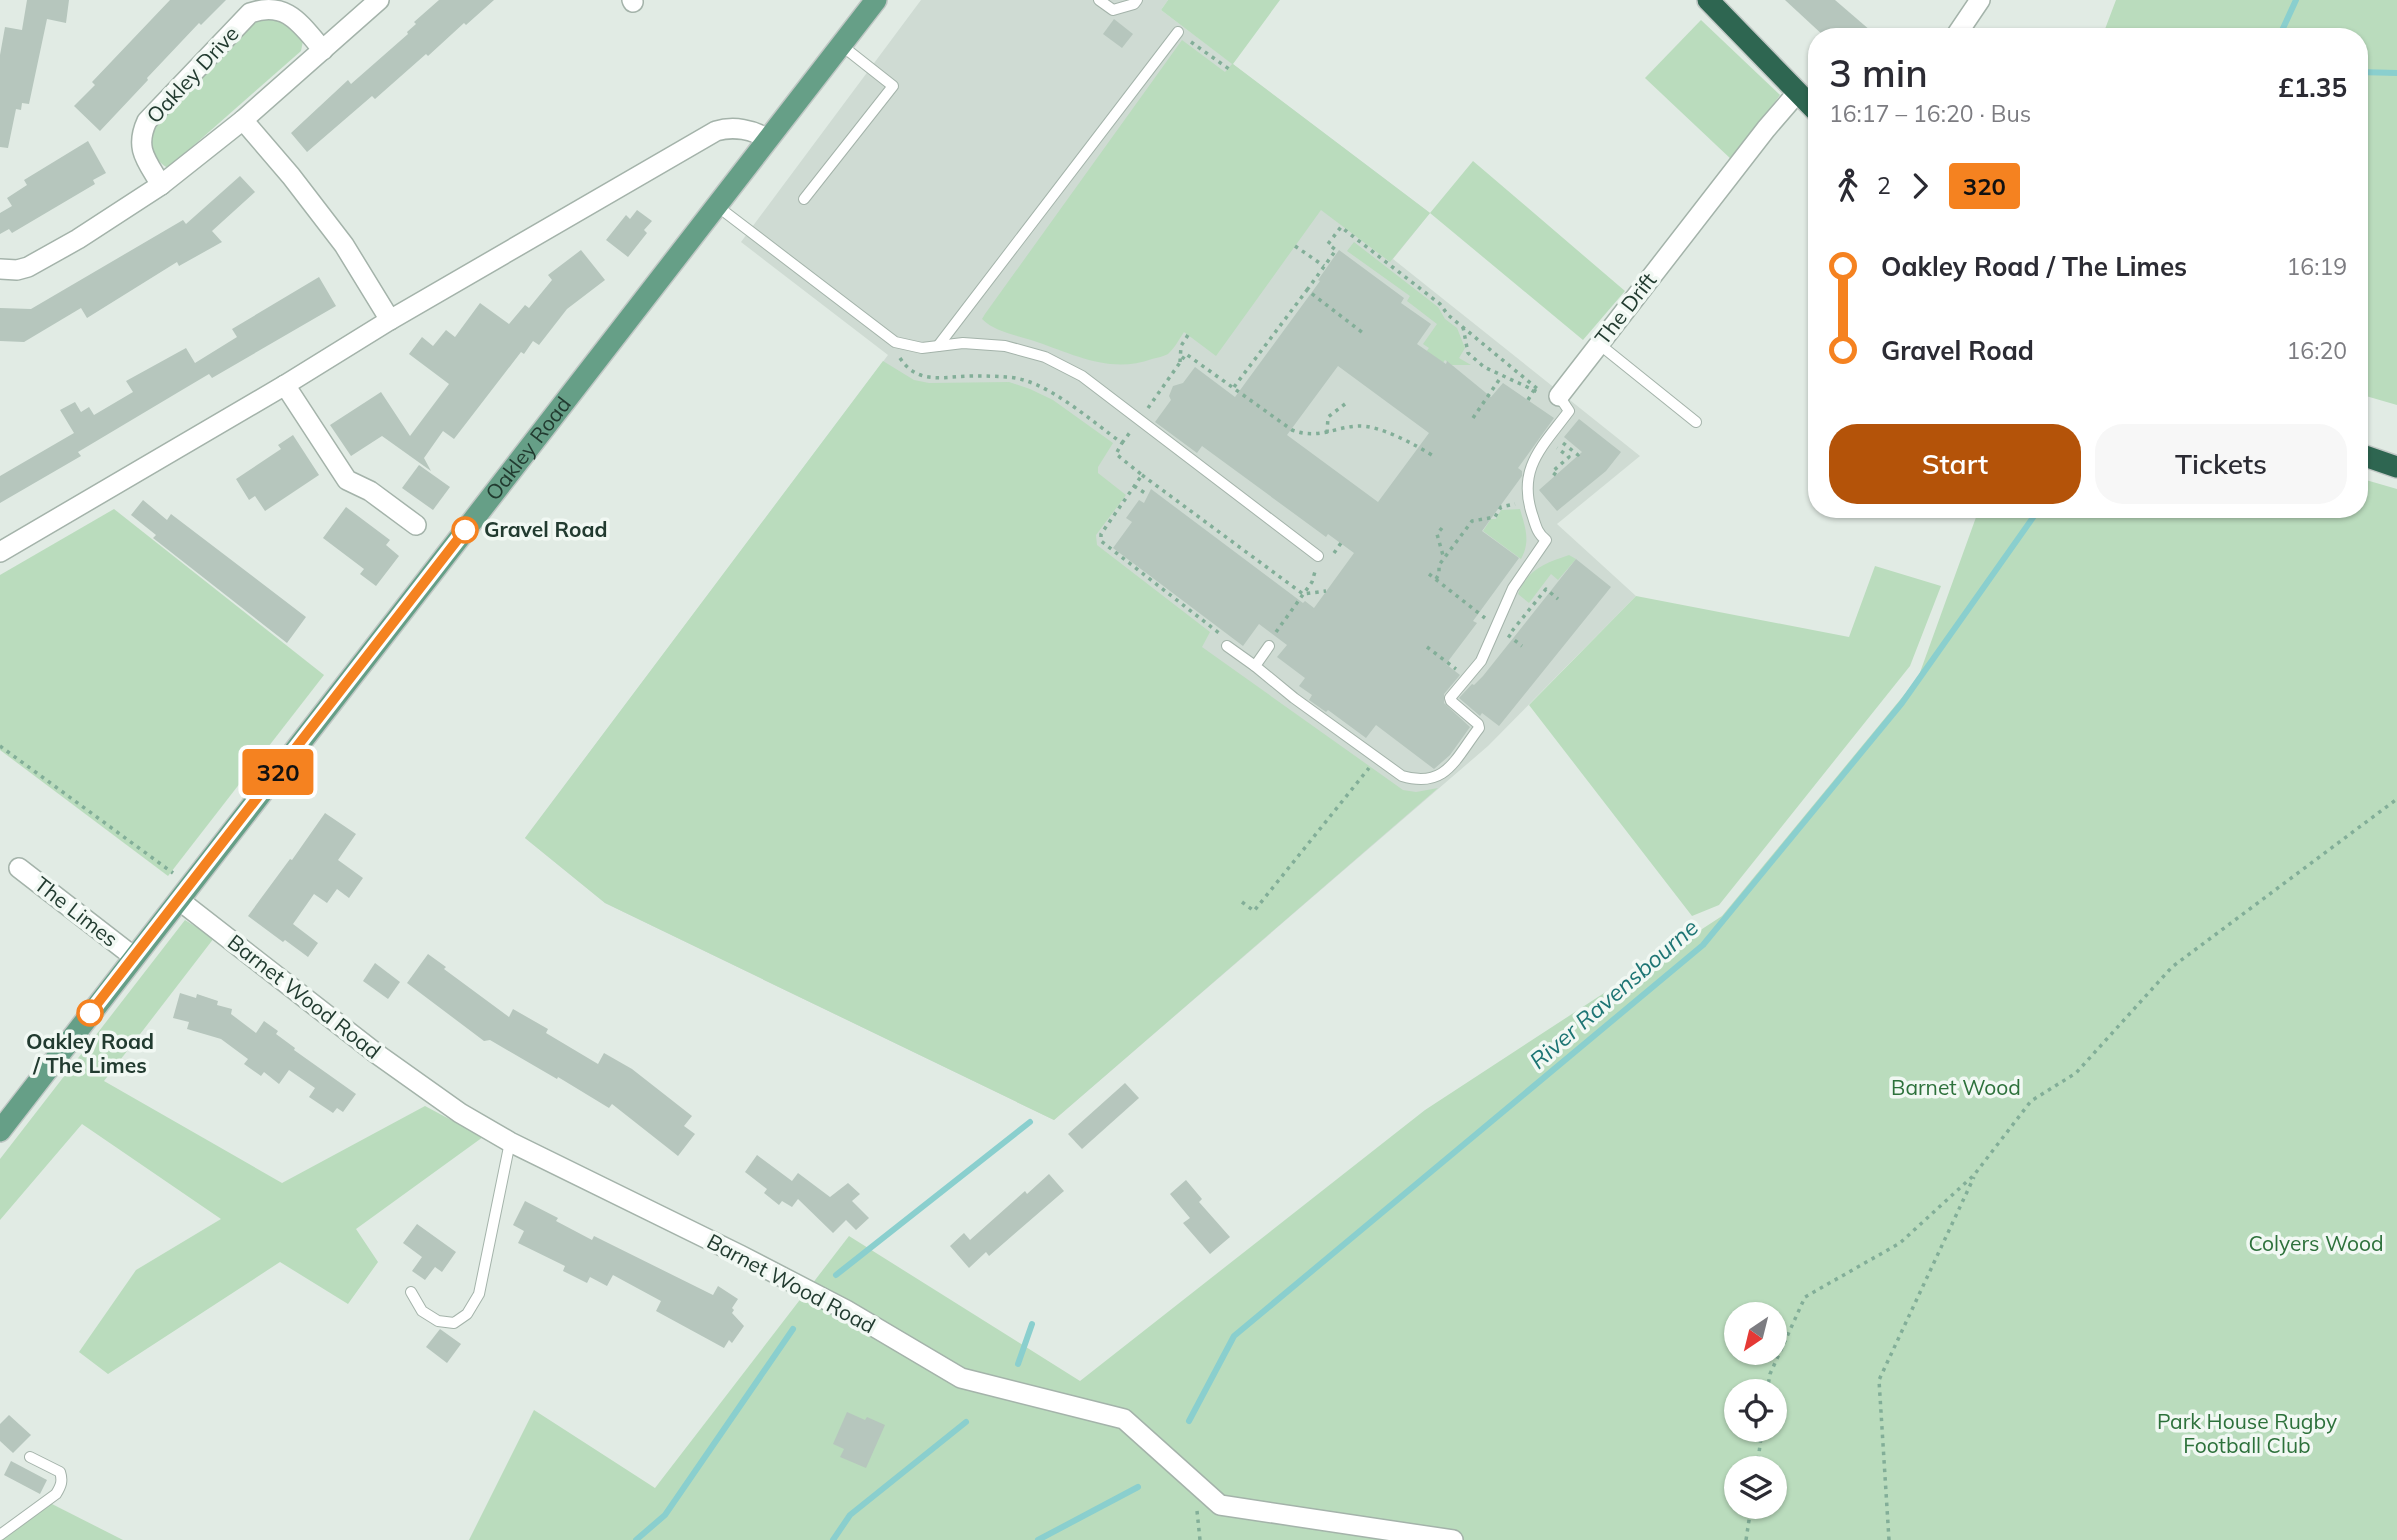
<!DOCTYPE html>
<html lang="en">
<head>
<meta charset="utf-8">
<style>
  body { margin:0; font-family:Mulish,sans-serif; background:#f7f7f7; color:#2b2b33; height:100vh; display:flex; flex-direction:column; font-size:26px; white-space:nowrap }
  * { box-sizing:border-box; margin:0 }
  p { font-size:23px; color:#7c7c81 }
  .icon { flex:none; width:38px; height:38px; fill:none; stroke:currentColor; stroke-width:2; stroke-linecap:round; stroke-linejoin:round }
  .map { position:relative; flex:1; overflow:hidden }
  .details { position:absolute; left:1808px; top:28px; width:560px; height:490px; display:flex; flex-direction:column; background:#fff; border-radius:28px; box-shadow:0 2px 5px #0004 }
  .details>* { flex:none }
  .badge { padding:0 14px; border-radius:5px; font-size:24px; line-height:46px }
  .needle { width:46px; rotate:215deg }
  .tools { position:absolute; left:1724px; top:1302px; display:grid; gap:14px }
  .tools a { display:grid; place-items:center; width:63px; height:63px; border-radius:50%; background:#fff; box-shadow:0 2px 5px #0004; font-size:35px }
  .map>.badge { position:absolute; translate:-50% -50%; box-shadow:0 0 0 4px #fff }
  .legs { display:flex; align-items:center; gap:10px; height:77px; padding:0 21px; font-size:23px }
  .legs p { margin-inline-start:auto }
  .headline { display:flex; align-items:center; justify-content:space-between; height:119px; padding:0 21px }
  h1 { font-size:38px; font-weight:600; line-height:52px }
  .button { display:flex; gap:14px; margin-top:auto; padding:14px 21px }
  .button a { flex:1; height:80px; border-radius:28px; background:#b45309; color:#fff; font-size:28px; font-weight:600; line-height:80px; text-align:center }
  .button a+a { background:#f7f7f7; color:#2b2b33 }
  ul { padding:0 21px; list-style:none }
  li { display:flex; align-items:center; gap:24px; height:84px; font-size:26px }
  li i { display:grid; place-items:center; width:10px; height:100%; margin:0 9px; background:currentColor }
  li i::after { content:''; width:18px; height:18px; margin:-9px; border:5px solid; border-radius:50%; background:#fff }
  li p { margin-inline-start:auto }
  li:first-child i { background:linear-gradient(#0000 50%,currentColor 0) }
  li:last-child i { background:linear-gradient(currentColor 50%,#0000 0) }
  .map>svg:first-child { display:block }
  .built { fill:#cfdbd3 }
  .green { fill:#badcbd; fill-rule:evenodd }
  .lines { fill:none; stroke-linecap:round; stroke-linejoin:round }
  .stream { stroke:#8acfce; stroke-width:6 }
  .building { fill:#b6c6bd; fill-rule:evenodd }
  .lane-casing { stroke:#a4b3aa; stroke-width:12 }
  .street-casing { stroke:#a4b3aa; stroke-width:22 }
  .primary-casing { stroke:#c1c8c5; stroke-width:24 }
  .highway-casing { stroke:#c1c8c5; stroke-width:24 }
  .path { stroke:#82ae98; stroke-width:3.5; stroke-dasharray:3.5 5; stroke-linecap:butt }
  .lane { stroke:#fff; stroke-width:10 }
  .street { stroke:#fff; stroke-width:19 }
  .primary { stroke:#669f87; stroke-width:21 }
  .highway { stroke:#2e6651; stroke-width:21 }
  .line-1-casing { stroke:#fff; stroke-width:16 }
  .line-1 { stroke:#f58220; stroke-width:10 }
  .stop-1-dot { fill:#fff; stroke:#f58220; stroke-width:3.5 }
  .labels { text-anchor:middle; stroke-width:7; stroke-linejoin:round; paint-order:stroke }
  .street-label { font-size:21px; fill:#223b30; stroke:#f1f8f3 }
  .stop-label { font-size:21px; font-weight:bold; fill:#223b30; stroke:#f1f8f3; text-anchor:start }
  .park-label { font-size:21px; fill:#2d713b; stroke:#f1f8f3 }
  .water-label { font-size:23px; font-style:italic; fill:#1d7574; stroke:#f1f8f3 }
</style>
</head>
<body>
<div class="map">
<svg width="2397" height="1540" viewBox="0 0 2397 1540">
  <rect width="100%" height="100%" fill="#e1ebe4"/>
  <!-- built -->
  <polygon class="built" points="921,0 1168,0 1161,10 1430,213 1393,259 1640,456 1557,524 1636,596 1488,746 1054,1120 605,903 525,838 888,355 741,242"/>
  <!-- green -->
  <g class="green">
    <path d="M1168,0H1280L1233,64L1430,213L1473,161L1625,291L1583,340L1430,213L1390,262L1321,210L1216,356L1184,332C1180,338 1174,349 1168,354C1164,356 1157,358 1152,359C1111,374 1075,355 1037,342C1018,335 996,333 982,319L985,314L1182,40L1225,72L1232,64L1161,10Z"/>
    <polygon points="2116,0 2397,0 2397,405 2359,394 2359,37 2102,37"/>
    <path d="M260,16L282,17L303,41L301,51L168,168C154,161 147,142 152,128Z"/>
    <polygon points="1701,20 1780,95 1732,160 1645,78"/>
    <polygon points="1354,242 1438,307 1445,319 1457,328 1465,348 1459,358 1471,365 1451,365 1445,360 1438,369 1422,357 1429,348 1423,344 1437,324 1407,301 1410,296 1347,251"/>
    <polygon points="883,361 914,380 929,383 1009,382 1030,389 1053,400 1113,443 1098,467 1098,473 1126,495 1096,535 1097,545 1210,632 1202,647 1403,790 1416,792 1438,788 1054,1120 605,903 525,838"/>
    <path d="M2359,478L2397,489V1540H469L534,1410L655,1488L849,1236L1080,1381L1425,1110L1722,916L1918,678L1979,509H2359ZM1736,1314H1774V1353H1736ZM1736,1391H1774V1430H1736ZM1736,1468H1774V1507H1736Z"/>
    <polygon points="114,509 324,675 168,876 0,750 0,575"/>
    <path d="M1520,509C1525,527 1531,541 1521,559L1483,531L1491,519H1496L1501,510Z"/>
    <path d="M1569,555L1576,559L1558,580L1551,574L1529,603L1518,594C1527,569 1546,563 1569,555Z"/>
    <polygon points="1875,566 1941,586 1910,666 1719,905 1692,916 1529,705 1636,596 1849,637"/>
    <polygon points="185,920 214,938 104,1081 282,1183 425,1106 483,1137 356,1229 378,1262 348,1304 280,1262 108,1374 79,1352 136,1270 221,1219 82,1124 0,1220 0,1159"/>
    <polygon points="50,1503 123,1540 2,1540"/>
  </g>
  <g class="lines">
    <!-- stream -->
    <g class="stream">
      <polyline points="2279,37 2296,0"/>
      <polyline points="2359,72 2397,73"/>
      <polyline points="836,1275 1030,1122"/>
      <polyline points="1018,1364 1032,1324"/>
      <polyline points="1189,1421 1234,1336 1703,945 1902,703 2039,509"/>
      <polyline points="636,1540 665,1515 793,1329"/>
      <polyline points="833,1540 850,1515 966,1422"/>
      <polyline points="1038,1540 1138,1487"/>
    </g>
  </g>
  <!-- building -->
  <g class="building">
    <polygon points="27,0 69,0 66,23 47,19 29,104 22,103 21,110 16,109 8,148 0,147 0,55 5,27 22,30"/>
    <polygon points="170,0 226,0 201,25 199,23 147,78 148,80 100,131 74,106 95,85 92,82"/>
    <polygon points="439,0 494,0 466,25 464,23 428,56 426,54 375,99 372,96 307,152 291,133 348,80 351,84 408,34 407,32 416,24 414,22"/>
    <polygon points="1785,0 1835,0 1878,37 1825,37"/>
    <polygon points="1114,19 1133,34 1122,48 1103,34"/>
    <polygon points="88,141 106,173 93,180 95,184 12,233 9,229 0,234 0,213 12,206 7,198 27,185 24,180"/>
    <polygon points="240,176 255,192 212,231 222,242 179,266 177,262 87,318 81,308 24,342 0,341 0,308 31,309 183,220 186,224"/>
    <polygon points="637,210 652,221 644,230 647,233 628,257 606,240 626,215 630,219"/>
    <polygon points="581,250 605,280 567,309 539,345 533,341 524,354 521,352 454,439 443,431 424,458 431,471 382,436 351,456 330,425 381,392 410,436 449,384 409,354 422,337 433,346 446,330 455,337 480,303 509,324 525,305 529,308 552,280 548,275"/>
    <path d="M1339,250L1404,298L1401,303L1431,324L1417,344L1446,364L1447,361L1491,397L1503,383L1554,418L1518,468L1522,471V476L1482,531L1519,558L1473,621L1477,623L1446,664L1460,675L1444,694V703L1470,727L1450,755L1434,769L1376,725L1366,738L1328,710L1326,712L1309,700L1312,695L1299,686L1305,678L1277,657L1287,645L1259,624L1243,646L1113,548L1132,522L1126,518L1139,500L1144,503L1151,489L1303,603L1305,601L1314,608L1354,553L1328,534L1326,537L1202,446L1197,453L1155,422L1171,400L1169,396L1173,386L1183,383L1195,367L1235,397L1320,281L1318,280ZM1338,366L1429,433L1378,502L1287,435Z"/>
    <polygon points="319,277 336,306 212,378 209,374 182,390 78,452 81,456 0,503 0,476 74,433 60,410 75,402 81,412 89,407 94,415 133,392 126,381 186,348 195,363 237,337 232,329"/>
    <polygon points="1579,419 1621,452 1606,471 1557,511 1539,490 1582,452 1564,437"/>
    <polygon points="293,435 319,475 265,511 255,496 249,500 236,479 281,449 278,445"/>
    <polygon points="419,465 450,487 433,510 402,488"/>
    <polygon points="143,500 167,520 171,514 306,617 287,643 153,538 156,535 131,515"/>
    <polygon points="346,507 390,540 386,545 399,556 376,586 360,574 364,569 323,538"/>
    <polygon points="1576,559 1611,587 1499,726 1482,713 1480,716 1459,698 1472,684 1474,685 1483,676"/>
    <polygon points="325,813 356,834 338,860 363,878 349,898 337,889 327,903 314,894 293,924 318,943 308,957 285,940 283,942 248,916 290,859 292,860"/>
    <polygon points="428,954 446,967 444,969 509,1017 513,1009 548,1029 546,1033 598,1064 604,1053 632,1069 692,1116 684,1126 695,1134 678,1156 612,1104 609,1108 558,1077 557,1079 490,1040 484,1041 407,983"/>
    <polygon points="375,963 400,982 388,999 363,981"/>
    <polygon points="180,993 196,998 197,994 218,1001 217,1005 232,1009 231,1014 256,1033 264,1021 278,1031 276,1034 295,1048 294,1050 356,1094 343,1112 337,1108 333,1113 309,1097 315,1088 289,1070 279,1084 264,1072 261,1076 244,1064 248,1059 221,1039 187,1029 189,1022 173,1018"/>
    <polygon points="1125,1083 1139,1098 1082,1149 1068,1134"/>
    <polygon points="757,1155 792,1181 798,1173 830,1197 848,1183 860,1194 852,1201 869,1218 856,1230 846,1220 833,1233 798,1199 792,1207 782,1201 779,1205 764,1193 767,1189 745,1172"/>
    <polygon points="1049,1174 1064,1191 989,1256 986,1252 969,1268 950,1246 964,1233 970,1240 1025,1191 1027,1194"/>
    <polygon points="1186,1180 1202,1199 1199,1202 1230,1237 1210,1254 1183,1223 1190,1218 1170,1194"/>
    <polygon points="525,1201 558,1218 556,1221 592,1240 594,1236 713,1295 718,1286 738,1299 732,1308 734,1310 732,1313 744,1326 732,1343 729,1340 724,1348 656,1311 661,1301 613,1275 607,1286 590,1277 587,1283 563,1271 565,1266 518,1243 524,1231 513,1225"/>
    <polygon points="417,1224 456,1252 442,1272 435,1267 425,1280 412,1271 422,1257 403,1243"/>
    <polygon points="440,1329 461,1344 447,1363 426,1347"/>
    <polygon points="847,1412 865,1420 867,1417 885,1425 866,1468 840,1457 844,1449 833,1444"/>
    <polygon points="9,1415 31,1435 13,1453 0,1441 0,1424"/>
    <polygon points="11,1461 47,1480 40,1494 4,1475"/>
  </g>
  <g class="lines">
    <!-- lane casing -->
    <g class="lane-casing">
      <g id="lane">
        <polyline points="1099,0 1113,10 1134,4 1137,0"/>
        <polyline points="804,199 893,86 841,45"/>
        <polyline points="717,206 895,342 922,348 963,343 1005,346 1045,357 1082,376 1318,556"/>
        <polyline points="1599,344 1696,422"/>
        <polyline points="938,346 1178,32"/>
        <polyline points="1227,646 1255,666"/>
        <path d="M1269,646L1255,666L1294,698L1402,776C1446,789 1455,759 1479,728L1478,724L1451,701L1450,698L1481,661L1513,588L1546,540C1538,534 1536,527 1533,517C1516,469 1542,447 1569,411L1559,396"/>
        <polyline points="411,1292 422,1311 438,1321 454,1323 467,1314 479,1294 510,1142"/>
        <path d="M0,1535L56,1494C61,1486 63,1481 60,1472L30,1457"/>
      </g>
    </g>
    <!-- street casing -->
    <g class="street-casing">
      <g id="street">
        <polyline points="632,0 633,2"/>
        <polyline points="1955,37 1980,0"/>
        <polyline points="243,120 291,176 344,245 390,320"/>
        <path d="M161,185C147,161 134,149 147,121L250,13C287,0 301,25 323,50"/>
        <polyline points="0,269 17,270 28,267 78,239 161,185 243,120 379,0"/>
        <polyline points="285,385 347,480 370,491 416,525"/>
        <polyline points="1559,396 1766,129 1797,93"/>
        <path d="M0,552L285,385L390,320L716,131C733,126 754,129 768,140"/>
        <polyline points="19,868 134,957"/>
        <polyline points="179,900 377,1054 460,1113 510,1142 740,1255 846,1310 961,1378 1124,1419 1220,1505 1453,1540"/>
      </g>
    </g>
    <!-- primary casing -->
    <g class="primary-casing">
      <g id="primary">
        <path id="s1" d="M0,1131L876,0"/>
      </g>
    </g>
    <!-- highway casing -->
    <g class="highway-casing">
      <g id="highway">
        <polyline points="1708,0 1816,111"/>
        <polyline points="2359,454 2397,467"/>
      </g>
    </g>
    <!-- path -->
    <g class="path">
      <polyline points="1191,42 1229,69"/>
      <polyline points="1295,246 1324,266"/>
      <polyline points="1307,290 1336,250 1328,244 1341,227 1440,304 1448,315 1539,390"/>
      <polyline points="1463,327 1468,353 1484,367 1540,393"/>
      <path d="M900,358C918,386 945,376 973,376C984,376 995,376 1006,377C1045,378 1091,421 1122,443L1116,454L1142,475L1101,534V541L1219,633"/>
      <polyline points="1180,362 1181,346 1188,335"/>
      <polyline points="1234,387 1307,290 1363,333"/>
      <polyline points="1528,400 1534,390"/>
      <path d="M1148,408L1186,354L1292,430C1319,440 1334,427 1358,426C1380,425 1416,445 1435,457"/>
      <polyline points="1473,418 1501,377"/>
      <polyline points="1327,433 1328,417 1345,404"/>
      <polyline points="1122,443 1131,431"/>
      <polyline points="1563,443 1578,455 1581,451"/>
      <polyline points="1142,475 1303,594 1326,591"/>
      <polyline points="1556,475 1552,472 1569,457 1557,448"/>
      <polyline points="1134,486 1148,495"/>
      <polyline points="1442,528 1437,534 1444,559"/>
      <polyline points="1334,553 1341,543"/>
      <polyline points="1429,574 1485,618"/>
      <polyline points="1436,579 1439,574 1439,565 1472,521 1495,517 1501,507 1515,504"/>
      <polyline points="1512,631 1546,589 1558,599"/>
      <polyline points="1276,632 1312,582 1316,568"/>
      <polyline points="1508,635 1522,646"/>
      <polyline points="1427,647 1456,669"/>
      <polyline points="0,746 173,873"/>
      <polyline points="1242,902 1254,911 1369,768"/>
      <polyline points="1767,1391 1770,1374 1805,1297 1900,1243 1974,1175 2031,1101 2076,1073 2172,967 2397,799"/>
      <polyline points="1757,1468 1762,1430"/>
      <polyline points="1197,1511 1200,1540"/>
      <polyline points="1746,1540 1751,1507"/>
      <polyline points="1889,1540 1879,1380 1974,1177"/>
    </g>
    <!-- lane -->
    <use href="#lane" class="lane"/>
    <!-- street -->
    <use href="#street" class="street"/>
    <!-- primary -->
    <use href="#primary" class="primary"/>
    <!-- highway -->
    <use href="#highway" class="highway"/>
  </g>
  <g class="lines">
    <!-- line-1 casing -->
    <g class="line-1-casing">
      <polyline id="line-1" points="90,1013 465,530"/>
    </g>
    <!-- line-1 -->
    <use href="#line-1" class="line-1"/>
  </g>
  <!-- markers -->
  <g class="stop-1-dot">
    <circle cx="465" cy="530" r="12"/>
    <circle cx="90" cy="1013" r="12"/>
  </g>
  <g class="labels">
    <!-- street labels -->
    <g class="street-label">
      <text transform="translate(193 75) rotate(-47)" y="7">Oakley Drive</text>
      <text transform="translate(1626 309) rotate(-52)" y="7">The Drift</text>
      <text dy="7" stroke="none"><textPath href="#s1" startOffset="863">Oakley Road</textPath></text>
      <text transform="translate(76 912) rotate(38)" y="7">The Limes</text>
      <text transform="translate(304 997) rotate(38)" y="7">Barnet Wood Road</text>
      <text transform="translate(791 1284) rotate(28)" y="7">Barnet Wood Road</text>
    </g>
    <!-- stop labels -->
    <g class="stop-label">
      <text x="484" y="537">Gravel Road</text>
      <text x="90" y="1049" text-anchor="middle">Oakley Road<tspan x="90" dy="24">/ The Limes</tspan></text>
    </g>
    <!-- park labels -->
    <g class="park-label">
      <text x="1956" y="1095">Barnet Wood</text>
      <text x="2316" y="1251">Colyers Wood</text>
      <text x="2247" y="1429">Park House Rugby<tspan x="2247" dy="24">Football Club</tspan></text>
    </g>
    <!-- water labels -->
    <g class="water-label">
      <text transform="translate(1614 994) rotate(-41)" y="8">River Ravensbourne</text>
    </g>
  </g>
</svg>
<div class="tools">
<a><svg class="needle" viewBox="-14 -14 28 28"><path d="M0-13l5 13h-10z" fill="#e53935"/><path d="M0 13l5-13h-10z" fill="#7c7c81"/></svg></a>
<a><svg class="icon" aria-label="locate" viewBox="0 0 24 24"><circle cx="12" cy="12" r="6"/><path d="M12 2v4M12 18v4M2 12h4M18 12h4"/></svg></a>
<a><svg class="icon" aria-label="layers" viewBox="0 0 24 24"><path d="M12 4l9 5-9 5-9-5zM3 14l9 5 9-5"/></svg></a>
</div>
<b class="badge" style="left:278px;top:772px;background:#f58220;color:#111">320</b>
<section class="details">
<div class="headline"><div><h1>3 min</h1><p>16:17 – 16:20 · Bus</p></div><b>£1.35</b></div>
<div class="legs"><svg class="icon" aria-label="walk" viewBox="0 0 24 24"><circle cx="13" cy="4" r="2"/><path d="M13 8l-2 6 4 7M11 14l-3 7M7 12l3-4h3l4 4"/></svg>2<svg class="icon" aria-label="forward" viewBox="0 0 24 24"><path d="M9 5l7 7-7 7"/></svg><b class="badge" style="background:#f58220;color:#111">320</b></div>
<ul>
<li><i style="color:#f58220"></i><b>Oakley Road / The Limes</b><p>16:19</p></li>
<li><i style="color:#f58220"></i><b>Gravel Road</b><p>16:20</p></li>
</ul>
<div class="button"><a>Start</a><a>Tickets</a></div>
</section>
</div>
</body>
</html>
